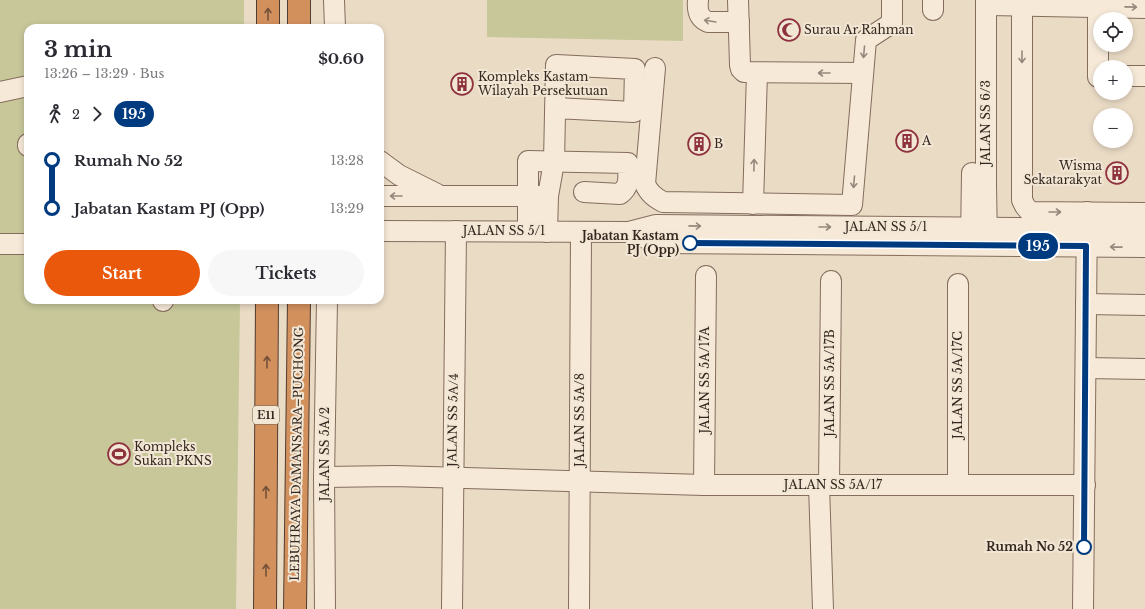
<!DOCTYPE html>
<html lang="en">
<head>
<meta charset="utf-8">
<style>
  body { margin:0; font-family:"Libre Baskerville",serif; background:#f7f7f7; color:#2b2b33; height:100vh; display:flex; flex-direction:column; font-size:15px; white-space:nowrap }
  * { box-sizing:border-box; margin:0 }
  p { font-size:13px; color:#7c7c81 }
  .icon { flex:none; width:22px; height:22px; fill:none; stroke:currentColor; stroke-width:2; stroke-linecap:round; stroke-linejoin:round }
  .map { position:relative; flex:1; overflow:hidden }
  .sheet { position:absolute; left:24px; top:24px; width:360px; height:280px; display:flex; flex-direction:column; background:#fff; border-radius:12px; box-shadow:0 2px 6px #0003 }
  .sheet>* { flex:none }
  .badge { padding:0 8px; border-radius:13px; font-size:14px; line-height:26px }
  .fabs { position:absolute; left:1093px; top:12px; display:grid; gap:8px }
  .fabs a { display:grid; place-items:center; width:40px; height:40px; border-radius:50%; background:#fff; box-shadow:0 2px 6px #0003; font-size:20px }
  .map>.badge { position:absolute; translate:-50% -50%; box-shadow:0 0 0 2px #fff }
  .legs { display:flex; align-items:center; gap:6px; height:44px; padding:0 20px; font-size:13px }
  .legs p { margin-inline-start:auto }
  .headline { display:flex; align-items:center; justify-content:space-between; height:68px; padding:0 20px }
  h1 { font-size:22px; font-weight:700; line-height:30px }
  .button { display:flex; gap:8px; margin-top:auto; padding:8px 20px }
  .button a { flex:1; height:46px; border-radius:24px; background:#ea580c; color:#fff; font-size:16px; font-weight:700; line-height:46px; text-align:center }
  .button a+a { background:#f7f7f7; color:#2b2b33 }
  ul { padding:0 20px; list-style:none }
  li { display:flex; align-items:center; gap:14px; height:48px; font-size:15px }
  li i { display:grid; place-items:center; width:6px; height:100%; margin:0 5px; background:currentColor }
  li i::after { content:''; width:10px; height:10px; margin:-5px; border:3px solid; border-radius:50%; background:#fff }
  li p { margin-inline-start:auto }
  li:first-child i { background:linear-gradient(#0000 50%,currentColor 0) }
  li:last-child i { background:linear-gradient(currentColor 50%,#0000 0) }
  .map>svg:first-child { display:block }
  .green { fill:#c7c79a }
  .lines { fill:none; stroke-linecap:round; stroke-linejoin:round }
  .minor-casing { stroke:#846d5d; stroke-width:22 }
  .highway-casing { stroke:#523c31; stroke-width:24 }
  .minor { stroke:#f6e9d8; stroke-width:20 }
  .highway { stroke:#d2905d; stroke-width:22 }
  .oneway { stroke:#96887c }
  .oneway2 { stroke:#745138 }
  .line-1-casing { stroke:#fff; stroke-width:9 }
  .line-1 { stroke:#003b80; stroke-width:6 }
  .stop-1-dot { fill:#fff; stroke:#003b80; stroke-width:2 }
  .labels { text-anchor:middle; stroke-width:4; stroke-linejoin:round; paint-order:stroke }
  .shield { fill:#f2e6d4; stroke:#6e6055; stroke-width:1 }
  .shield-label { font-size:11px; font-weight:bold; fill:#35271f }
  .poi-label { font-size:12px; fill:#35271f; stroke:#f2e6d4; text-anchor:start }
  .street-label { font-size:12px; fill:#35271f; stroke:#f2e6d4 }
  .stop-label { font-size:12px; font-weight:bold; fill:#35271f; stroke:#f2e6d4; text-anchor:end }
</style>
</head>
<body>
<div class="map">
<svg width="1145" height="609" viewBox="0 0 1145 609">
  <rect width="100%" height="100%" fill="#eadbc5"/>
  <!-- green -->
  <g class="green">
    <polygon points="0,0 244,0 244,28 28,28 28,300 240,300 236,609 0,609"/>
    <polygon points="487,0 683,0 683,41 487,37"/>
  </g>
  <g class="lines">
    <!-- minor casing -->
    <g class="minor-casing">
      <g id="minor">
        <polyline points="334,0 335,28"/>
        <path d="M698,0C697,10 698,18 708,22H739"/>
        <polyline points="738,0 740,65 741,69 744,72 863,73"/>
        <polyline points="933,0 933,10"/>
        <polyline points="986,0 986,185 987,242"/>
        <polyline points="986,5 1145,8"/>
        <polyline points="1022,5 1022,200 1025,206 1030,212 1145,213"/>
        <polyline points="1098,7 1098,77 1100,77"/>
        <path d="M655,68L645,184C649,193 654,197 663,202L852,205L866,40L892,23V0"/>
        <polyline points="1126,76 1145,76"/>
        <polyline points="0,92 28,86"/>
        <polyline points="28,144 28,146"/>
        <polyline points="380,161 399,175 437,194"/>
        <polyline points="380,196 542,196"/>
        <polyline points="753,204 757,73"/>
        <polyline points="380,231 629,232 656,225 1145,229"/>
        <path d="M528,231V161L628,163C628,176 631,186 620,194L584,192"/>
        <polyline points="547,232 548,196 554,162 556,65 635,69 634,112 555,108"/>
        <polyline points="629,232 658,243 1145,247"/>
        <polyline points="971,241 972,173"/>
        <polyline points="0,244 28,244"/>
        <polyline points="958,284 958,485"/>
        <polyline points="163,300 163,301"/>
        <polyline points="1086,304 1145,305"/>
        <polyline points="1086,368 1145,369"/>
        <polyline points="324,477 394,476 704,485 1085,485"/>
        <polyline points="704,485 706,276"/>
        <polyline points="819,485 823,609"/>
        <polyline points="829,485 831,281"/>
        <polyline points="325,609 324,477 327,300"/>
        <polyline points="452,609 456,231"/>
        <polyline points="579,609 581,232"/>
        <polyline points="1083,609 1087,212"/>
      </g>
    </g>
    <!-- highway casing -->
    <g class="highway-casing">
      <g id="highway">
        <polyline points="268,28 268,0"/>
        <polyline points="299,28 299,0"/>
        <polyline points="265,609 267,300"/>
        <polyline points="295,609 299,300"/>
      </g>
    </g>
    <!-- minor -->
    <use href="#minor" class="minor"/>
    <!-- highway -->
    <use href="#highway" class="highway"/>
  </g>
  <!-- one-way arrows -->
  <defs><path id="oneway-shaft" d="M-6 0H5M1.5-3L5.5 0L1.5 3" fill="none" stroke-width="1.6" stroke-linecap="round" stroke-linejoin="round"/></defs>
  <g class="oneway">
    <use href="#oneway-shaft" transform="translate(1131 7) rotate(1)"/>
    <use href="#oneway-shaft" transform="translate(710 21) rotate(-171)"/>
    <use href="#oneway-shaft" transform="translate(864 52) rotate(95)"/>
    <use href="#oneway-shaft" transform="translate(1022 57) rotate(90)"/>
    <use href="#oneway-shaft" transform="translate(824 73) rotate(-180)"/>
    <use href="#oneway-shaft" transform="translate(754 165) rotate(-89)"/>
    <use href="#oneway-shaft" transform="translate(854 182) rotate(95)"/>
    <use href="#oneway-shaft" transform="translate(396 196) rotate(180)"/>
    <use href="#oneway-shaft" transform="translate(1055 212)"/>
    <use href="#oneway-shaft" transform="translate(695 226) rotate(1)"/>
    <use href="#oneway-shaft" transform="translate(825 227)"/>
    <use href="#oneway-shaft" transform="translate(1116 247) rotate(-179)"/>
  </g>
  <g class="oneway2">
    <use href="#oneway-shaft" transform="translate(268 14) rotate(-90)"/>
    <use href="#oneway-shaft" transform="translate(267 362) rotate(-90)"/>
    <use href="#oneway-shaft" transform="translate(266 492) rotate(-90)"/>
    <use href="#oneway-shaft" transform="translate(266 570) rotate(-90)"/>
  </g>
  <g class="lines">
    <!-- line-1 casing -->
    <g class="line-1-casing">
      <polyline id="line-1" points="690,243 1086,246 1084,547"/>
    </g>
    <!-- line-1 -->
    <use href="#line-1" class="line-1"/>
  </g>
  <!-- icons -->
  <defs>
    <g id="mosque-ring" transform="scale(1.15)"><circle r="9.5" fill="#f2e6d4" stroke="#8e323e" stroke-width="1.5"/><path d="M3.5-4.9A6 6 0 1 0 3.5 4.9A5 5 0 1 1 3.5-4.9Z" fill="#8e323e"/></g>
    <g id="building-ring" transform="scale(1.15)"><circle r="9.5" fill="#f2e6d4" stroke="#8e323e" stroke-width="1.5"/><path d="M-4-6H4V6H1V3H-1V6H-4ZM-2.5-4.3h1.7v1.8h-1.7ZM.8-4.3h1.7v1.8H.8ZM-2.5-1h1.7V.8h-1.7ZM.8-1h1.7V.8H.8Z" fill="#8e323e"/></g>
    <g id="stadium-ring" transform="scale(1.15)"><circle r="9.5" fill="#f2e6d4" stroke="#8e323e" stroke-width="1.5"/><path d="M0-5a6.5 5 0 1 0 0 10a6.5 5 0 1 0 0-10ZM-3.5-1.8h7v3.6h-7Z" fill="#8e323e"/></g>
  </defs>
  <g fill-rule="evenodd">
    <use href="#mosque-ring" x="789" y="30"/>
    <use href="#building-ring" x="462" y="84"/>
    <use href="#building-ring" x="907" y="141"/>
    <use href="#building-ring" x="699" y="144"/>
    <use href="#building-ring" x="1117" y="173"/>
    <use href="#stadium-ring" x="119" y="454"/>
  </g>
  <!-- markers -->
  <g class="stop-1-dot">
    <circle cx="690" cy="243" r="7"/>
    <circle cx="1084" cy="547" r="7"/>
  </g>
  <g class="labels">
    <!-- shield labels -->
    <rect class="shield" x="253" y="406" width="26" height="18" rx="3"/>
    <g class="shield-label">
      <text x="266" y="419">E11</text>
    </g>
    <!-- poi labels -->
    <g class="poi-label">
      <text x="804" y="34">Surau Ar Rahman</text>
      <text x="478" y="81">Kompleks Kastam<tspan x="478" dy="14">Wilayah Persekutuan</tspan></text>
      <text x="922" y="145">A</text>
      <text x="714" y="148">B</text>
      <text x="1102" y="170" text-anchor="end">Wisma<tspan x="1102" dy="14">Sekatarakyat</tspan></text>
      <text x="134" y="451">Kompleks<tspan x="134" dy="14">Sukan PKNS</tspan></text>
    </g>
    <!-- street labels -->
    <g class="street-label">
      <text transform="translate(986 123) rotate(-90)" y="4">JALAN SS 6/3</text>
      <text x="886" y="231">JALAN SS 5/1</text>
      <text x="504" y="235">JALAN SS 5/1</text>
      <text transform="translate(705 380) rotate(-90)" y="4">JALAN SS 5A/17A</text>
      <text transform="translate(830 383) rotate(-90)" y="4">JALAN SS 5A/17B</text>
      <text transform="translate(958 385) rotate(-90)" y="4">JALAN SS 5A/17C</text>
      <text transform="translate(453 420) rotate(-89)" y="4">JALAN SS 5A/4</text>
      <text transform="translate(580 420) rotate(-90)" y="4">JALAN SS 5A/8</text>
      <text transform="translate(297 454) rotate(-89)" y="4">LEBUHRAYA DAMANSARA–PUCHONG</text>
      <text transform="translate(325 454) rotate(-90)" y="4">JALAN SS 5A/2</text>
      <text x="833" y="489">JALAN SS 5A/17</text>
    </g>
    <!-- stop labels -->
    <g class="stop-label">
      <text x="679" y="240">Jabatan Kastam<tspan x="679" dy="14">PJ (Opp)</tspan></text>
      <text x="1073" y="551">Rumah No 52</text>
    </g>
  </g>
</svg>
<div class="fabs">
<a><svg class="icon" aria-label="locate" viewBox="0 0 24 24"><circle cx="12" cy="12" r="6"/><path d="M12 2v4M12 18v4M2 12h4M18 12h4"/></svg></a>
<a>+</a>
<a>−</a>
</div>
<b class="badge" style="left:1038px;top:246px;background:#003b80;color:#fff">195</b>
<section class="sheet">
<div class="headline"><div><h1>3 min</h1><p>13:26 – 13:29 · Bus</p></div><b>$0.60</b></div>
<div class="legs"><svg class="icon" aria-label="walk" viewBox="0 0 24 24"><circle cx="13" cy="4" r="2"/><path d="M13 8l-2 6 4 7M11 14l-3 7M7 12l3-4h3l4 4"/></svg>2<svg class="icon" aria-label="forward" viewBox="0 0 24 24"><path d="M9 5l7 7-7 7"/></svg><b class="badge" style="background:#003b80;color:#fff">195</b></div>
<ul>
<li><i style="color:#003b80"></i><b>Rumah No 52</b><p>13:28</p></li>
<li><i style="color:#003b80"></i><b>Jabatan Kastam PJ (Opp)</b><p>13:29</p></li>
</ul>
<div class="button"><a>Start</a><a>Tickets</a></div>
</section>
</div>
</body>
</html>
